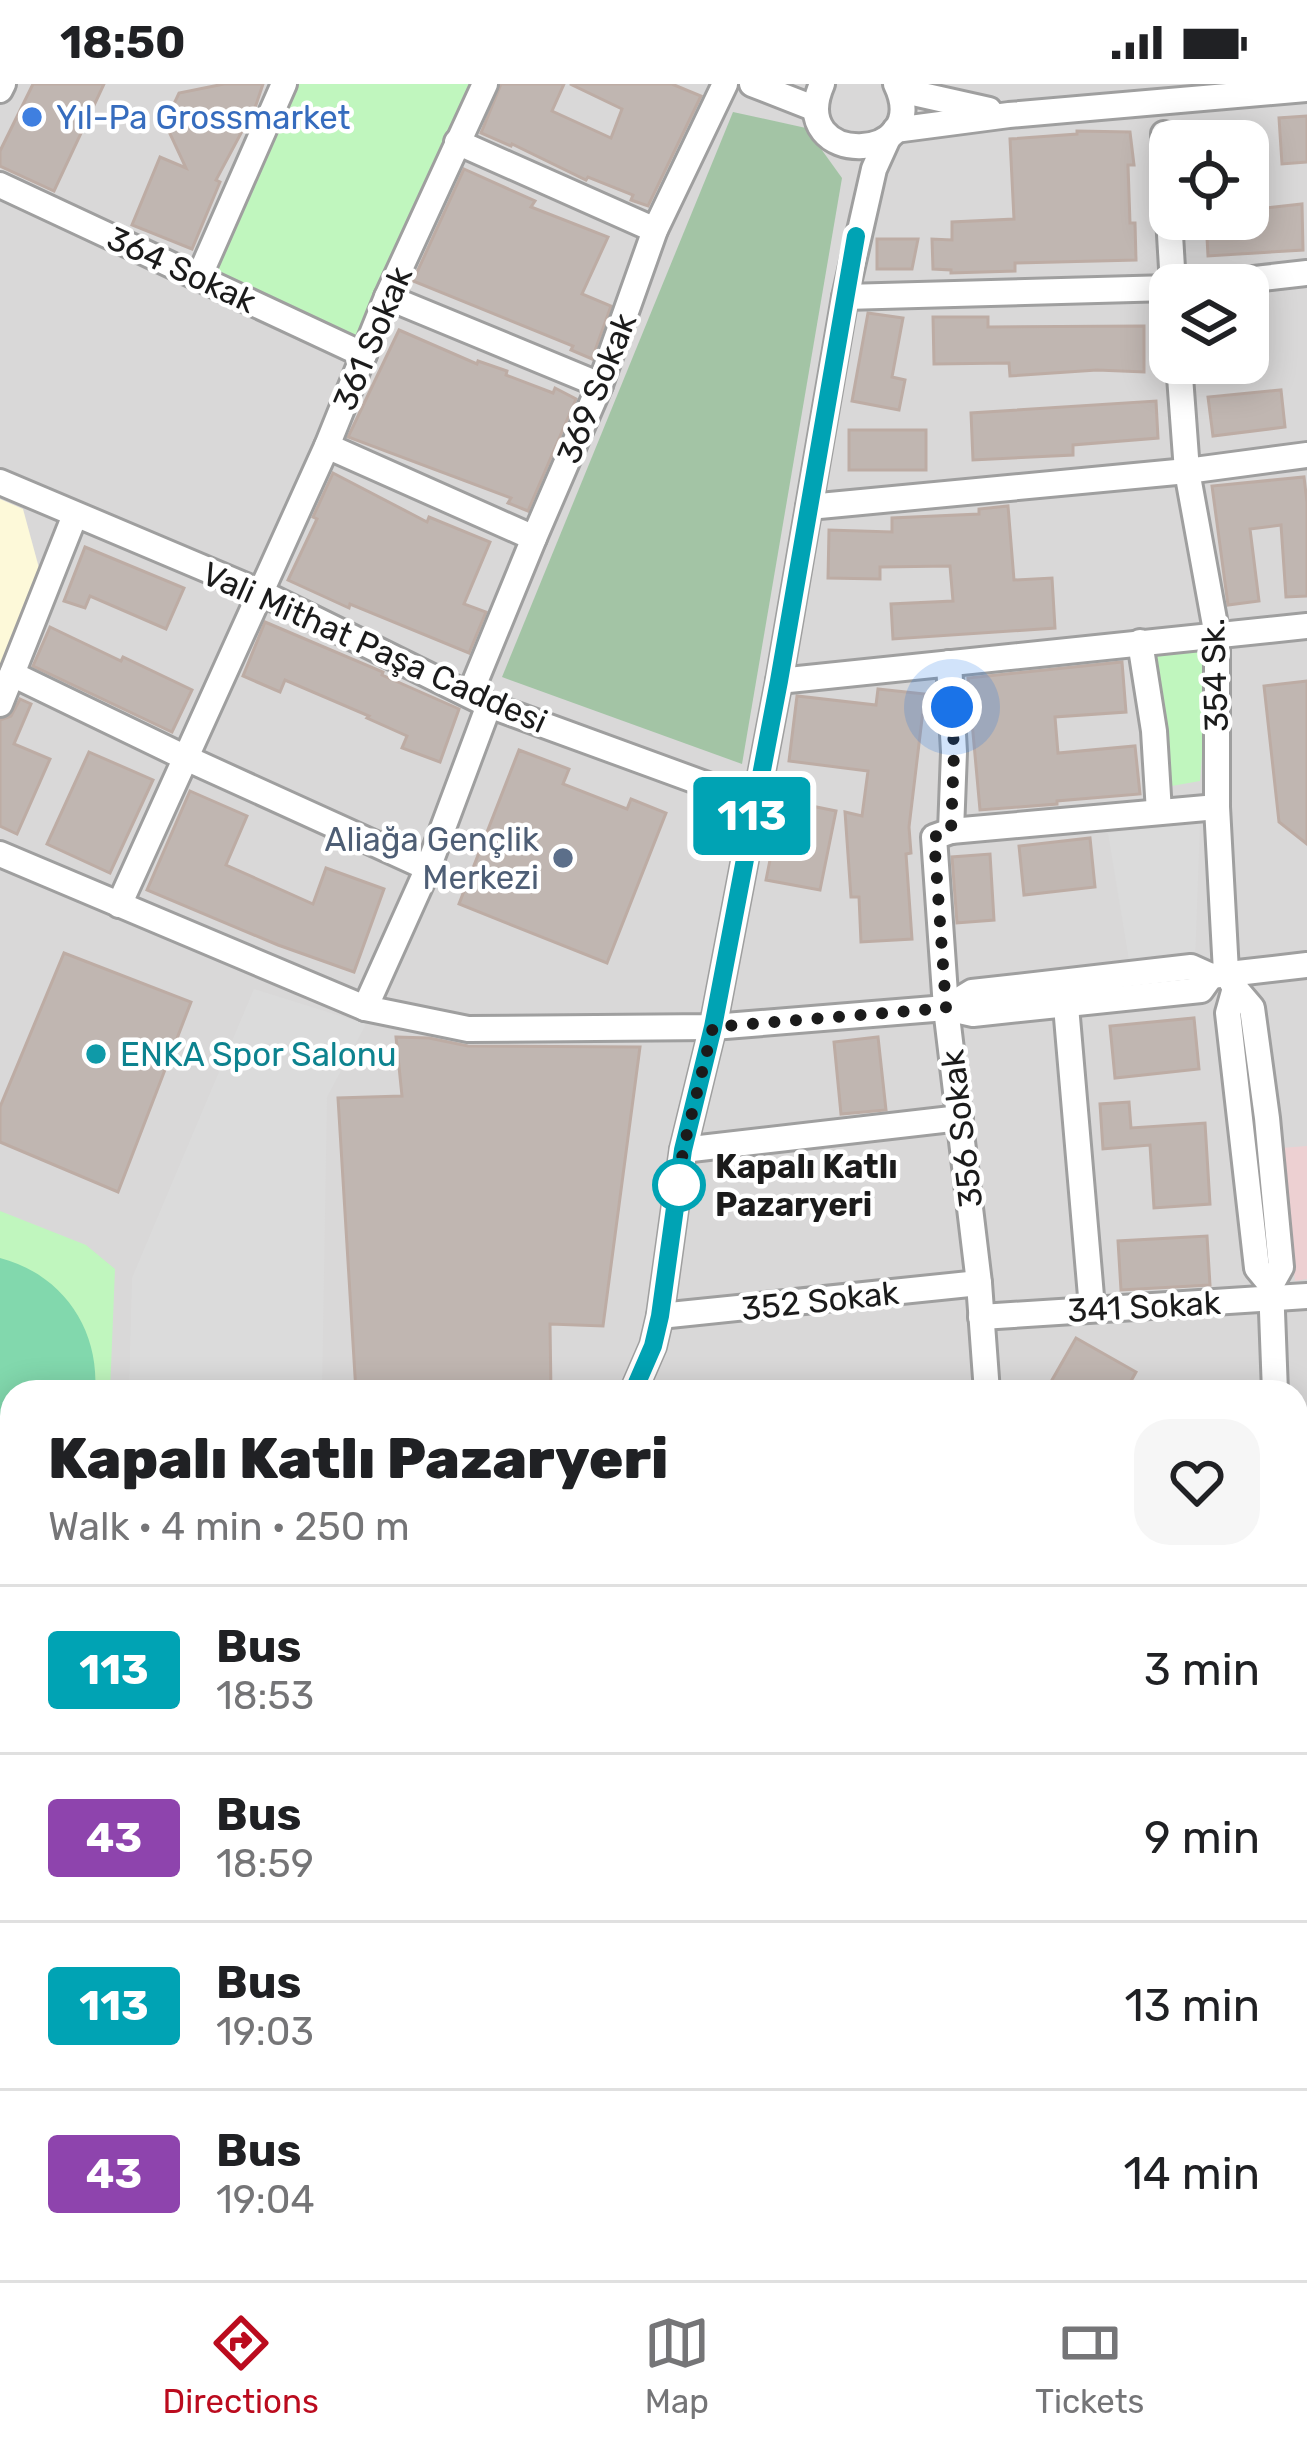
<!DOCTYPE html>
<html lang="en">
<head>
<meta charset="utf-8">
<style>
  body { margin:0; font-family:Rubik,sans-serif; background:#f6f6f6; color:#202124; height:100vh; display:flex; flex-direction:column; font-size:45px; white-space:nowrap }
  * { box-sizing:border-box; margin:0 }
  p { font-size:39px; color:#757577 }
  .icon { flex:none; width:66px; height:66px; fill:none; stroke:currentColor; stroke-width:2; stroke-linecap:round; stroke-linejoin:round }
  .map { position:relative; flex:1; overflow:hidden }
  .details { position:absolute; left:0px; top:1296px; width:1308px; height:900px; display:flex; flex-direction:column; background:#fff; border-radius:36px 36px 0 0; box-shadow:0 6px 30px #0003 }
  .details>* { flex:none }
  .badge { padding:0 24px; border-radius:9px; font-size:42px; line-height:78px }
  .fabs { position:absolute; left:1149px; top:36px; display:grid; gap:24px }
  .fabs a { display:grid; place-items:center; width:120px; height:120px; border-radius:24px; background:#fff; box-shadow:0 6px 30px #0003; font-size:60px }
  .you { position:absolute; width:60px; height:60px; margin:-30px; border:9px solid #fff; border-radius:50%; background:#1a73e8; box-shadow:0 0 0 18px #1a73e833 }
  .map>.badge { position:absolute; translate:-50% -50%; box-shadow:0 0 0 6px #fff }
  .round { display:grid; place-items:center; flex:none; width:126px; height:126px; border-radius:36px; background:#f6f6f6 }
  .head { display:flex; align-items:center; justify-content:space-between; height:204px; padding:0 48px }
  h1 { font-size:57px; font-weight:800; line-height:90px }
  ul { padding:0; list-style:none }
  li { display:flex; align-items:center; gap:36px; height:168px; padding:0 48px; border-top:3px solid #e0e0e0 }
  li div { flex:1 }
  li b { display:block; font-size:45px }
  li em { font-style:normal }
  li .badge { min-width:132px; font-weight:700; text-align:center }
  .status { display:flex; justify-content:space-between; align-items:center; height:84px; padding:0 60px; background:#fff; direction:ltr }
  .status svg { height:33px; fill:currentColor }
  .dock { display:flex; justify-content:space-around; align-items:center; height:168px; border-top:3px solid #e0e0e0; background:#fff; font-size:33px; color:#757577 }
  .dock a { display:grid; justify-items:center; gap:6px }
  .dock .selected { color:#bb0b1e }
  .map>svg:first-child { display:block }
  .residential { fill:#d9d8d8; fill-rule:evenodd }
  .commercial { fill:#edd0d2 }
  .education { fill:#fdf9d9 }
  .cemetery { fill:#a3c4a5 }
  .park { fill:#c0f6be }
  .pitch { fill:#82d8ad }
  .parking { fill:#dbdbdb }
  .building { fill:#c0b6b1; stroke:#bdaca4; stroke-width:3 }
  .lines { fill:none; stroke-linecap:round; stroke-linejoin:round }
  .minor-casing { stroke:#9f9f9f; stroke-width:30 }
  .minor { stroke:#fff; stroke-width:24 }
  .line-casing { stroke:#fff; stroke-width:27 }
  .line { stroke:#00a3b4; stroke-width:18 }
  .walk { stroke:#1b1b1b; stroke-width:12; stroke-dasharray:0 21.6 }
  .shop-dot { fill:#3f7fe0; stroke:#fff; stroke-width:4.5 }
  .service-dot { fill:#5c6f8a; stroke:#fff; stroke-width:4.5 }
  .culture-dot { fill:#0f9aa8; stroke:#fff; stroke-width:4.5 }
  .stop-dot { fill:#fff; stroke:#00a3b4; stroke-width:6 }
  .labels { text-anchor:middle; stroke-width:9; stroke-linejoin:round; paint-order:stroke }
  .shop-label { font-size:33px; fill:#366cbe; stroke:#fff; text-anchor:start }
  .street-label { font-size:33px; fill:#1b1b1b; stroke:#fff }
  .service-label { font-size:33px; fill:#4e5e75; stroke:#fff; text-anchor:end }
  .culture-label { font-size:33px; fill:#0d838f; stroke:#fff; text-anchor:start }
  .stop-label { font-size:33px; font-weight:bold; fill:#1b1b1b; stroke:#fff; text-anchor:start }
</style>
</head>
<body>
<div class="status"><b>18:50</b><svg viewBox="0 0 49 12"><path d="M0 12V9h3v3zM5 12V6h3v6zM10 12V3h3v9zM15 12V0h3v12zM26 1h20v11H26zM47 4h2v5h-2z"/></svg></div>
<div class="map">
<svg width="1307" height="2196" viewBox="0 0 1307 2196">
  <rect width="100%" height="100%" fill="#ece7e1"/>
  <!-- residential -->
  <path class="residential" d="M0,0H1307V2196H0ZM1170,57H1248V135H1170ZM1170,201H1248V279H1170ZM12,1308H1296V2184H12Z"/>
  <!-- commercial -->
  <polygon class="commercial" points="1307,1062 1307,1195 1295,1197 1281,1064"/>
  <!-- education -->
  <polygon class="education" points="0,415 23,425 39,484 0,585"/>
  <!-- cemetery -->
  <polygon class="cemetery" points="733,28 806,44 842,94 742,680 502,593"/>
  <!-- park -->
  <g class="park">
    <polygon points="292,0 476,0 356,256 204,185"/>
    <polygon points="1152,566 1210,567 1200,697 1166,703"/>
    <polygon points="0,1127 86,1161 115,1185 110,1308 12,1308 12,1464 0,1466"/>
  </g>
  <!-- pitch -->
  <path class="pitch" d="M0,1174C62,1190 100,1245 95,1308H12V1410L0,1414Z"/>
  <!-- parking -->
  <g class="parking">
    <polygon points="1200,738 1195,877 1130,882 1108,749"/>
    <polygon points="254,905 366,940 327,1013 322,1308 129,1308 132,1194"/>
    <polygon points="1307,2006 1307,2196 1259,2196 1255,2184 1296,2184 1296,2031"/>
  </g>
  <!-- building -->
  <g class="building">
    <polygon points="33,0 104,0 54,107 0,82 0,67"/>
    <polygon points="224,0 263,0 256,21 216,96 220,98 192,165 132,141 160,73 186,84 165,39 179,9"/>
    <polygon points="501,0 564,0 552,27 611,54 622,25 570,0 672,0 701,12 648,122 631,116 633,111 588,93 586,96 512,60 511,62 481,49"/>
    <polygon points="1307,32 1307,78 1282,80 1279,34"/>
    <polygon points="1077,47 1130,48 1134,81 1128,81 1130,139 1135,139 1136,176 1015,179 1015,187 951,189 951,186 933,185 932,155 952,156 952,138 1014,135 1010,55 1077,50"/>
    <polygon points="464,85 535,117 531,123 608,153 582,210 611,222 592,275 571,266 573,262 413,197"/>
    <polygon points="1302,120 1303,166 1208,172 1206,135 1248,135 1248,126"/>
    <polygon points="877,155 918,155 912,185 877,185"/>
    <polygon points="868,229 903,234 892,293 905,296 899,326 852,317"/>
    <polygon points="933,233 988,233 988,243 1144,242 1144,288 1097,286 1010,292 1009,279 934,280"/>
    <polygon points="399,246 477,280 478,277 507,287 506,291 553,309 555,304 576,315 528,427 508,419 511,414 348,353"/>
    <polygon points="1281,306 1285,343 1213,352 1208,313"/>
    <polygon points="1156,317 1158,354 1073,361 1073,371 973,376 971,329"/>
    <rect x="849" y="346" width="77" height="40"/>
    <polygon points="333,389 427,438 429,433 490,458 464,520 486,528 469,569 350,520 349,524 288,496 317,435 313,433"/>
    <polygon points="1304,393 1307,418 1307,512 1286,513 1281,441 1250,445 1259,517 1228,521 1212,402"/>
    <polygon points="1008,422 1014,496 1052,494 1055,544 893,555 891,520 953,517 950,482 880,483 880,495 828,494 829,446 892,448 892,434 979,430 979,425"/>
    <polygon points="85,463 184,504 166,545 90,512 85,524 64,517"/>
    <polygon points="265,538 383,588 382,591 459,625 440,678 402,664 407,652 367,634 369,632 285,596 280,608 243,592"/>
    <polygon points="50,543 121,577 123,573 192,606 172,648 33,582"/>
    <polygon points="1122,578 1126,628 1055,633 1058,669 1135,662 1140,710 1057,717 1057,720 980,726 968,594"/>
    <polygon points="1307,597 1307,760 1279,738 1264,602"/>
    <polygon points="878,605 925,610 909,743 911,769 906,770 912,855 861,858 859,813 851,813 845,728 862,732 868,687 789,677 797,612 876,621"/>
    <polygon points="20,615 31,620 14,660 50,675 17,750 0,742 0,636 11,632"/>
    <polygon points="519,666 569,685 563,700 627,725 631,715 666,729 607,879 459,820"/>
    <polygon points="89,668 153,696 110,789 47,760"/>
    <polygon points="190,707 247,732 226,781 313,820 326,784 384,805 354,888 278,861 147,806"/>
    <polygon points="782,716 836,727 820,806 766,796"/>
    <polygon points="1090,754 1095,803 1024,811 1019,762"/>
    <polygon points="990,770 994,836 957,839 952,773"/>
    <polygon points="64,869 191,918 118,1108 0,1058 0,1023"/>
    <polygon points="1194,934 1199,985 1115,994 1110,942"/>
    <polygon points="396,953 429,954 468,962 640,963 603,1242 550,1240 551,1308 356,1308 338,1014 402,1012"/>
    <polygon points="878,953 886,1026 841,1030 834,958"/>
    <polygon points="1129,1018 1131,1044 1205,1039 1210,1120 1154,1124 1150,1061 1103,1065 1100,1020"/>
    <polygon points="1207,1152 1210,1201 1121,1206 1118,1157"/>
    <polygon points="1076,1254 1136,1288 1125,1308 1056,1308 1048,1303"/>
  </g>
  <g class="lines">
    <!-- minor casing -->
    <g class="minor-casing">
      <g id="minor">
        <polyline points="752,0 816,25"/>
        <path d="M822,0C785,85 935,81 896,0"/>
        <polyline points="0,6 3,0"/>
        <polyline points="900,6 989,26"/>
        <polyline points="895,46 1009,31 1307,5"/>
        <polyline points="1164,50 1173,201"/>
        <polyline points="457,58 655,146"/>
        <polyline points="0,101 364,271"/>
        <polyline points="199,193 284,0"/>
        <polyline points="1201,201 1307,189"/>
        <polyline points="387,213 600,301"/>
        <polyline points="845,213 1170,204"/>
        <polyline points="1179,279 1187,387 1217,552 1217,723 1226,888 1235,904 1252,924 1267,1034 1281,1183 1271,1201 1275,1308"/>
        <polyline points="327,362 534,454"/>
        <polyline points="0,398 260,508 489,621 754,718"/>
        <polyline points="809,423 1187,387 1307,371"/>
        <polyline points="1140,558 1154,647 1159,728"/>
        <polyline points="949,579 954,668 951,747 934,753 946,924 979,1199 987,1308"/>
        <polyline points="12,590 186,674 428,784"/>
        <polyline points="779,597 1307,542"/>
        <polyline points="470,610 534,454 600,301 655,146 725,0"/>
        <polyline points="0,620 75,431"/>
        <polyline points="951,747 1217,723"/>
        <polyline points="0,770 365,924 468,945 713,943 946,924 973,930 1201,906 1211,892"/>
        <polyline points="119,821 327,362 387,213 485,0"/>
        <polyline points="1235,904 1228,929 1257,1184 1271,1201"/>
        <polyline points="1066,922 1092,1224"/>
        <polyline points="365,924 428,784 489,621"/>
        <polyline points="946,924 972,908 1191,883 1211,892 1307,881"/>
        <polyline points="683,1066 960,1034"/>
        <polyline points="660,1232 979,1199"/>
        <polyline points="981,1233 1307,1212"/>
        <polyline points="633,1308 653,1262 660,1232 683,1066 713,943 779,597 845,213 874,85 888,54"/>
        <polyline points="1296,1349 1307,1348"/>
        <polyline points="1296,1389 1307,1388"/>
        <polyline points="0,1487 12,1486"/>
        <polyline points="0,1534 12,1533"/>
        <path d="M1296,1596C1301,1657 1307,1725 1296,1785"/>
        <polyline points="0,1775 12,1774"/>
        <polyline points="0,2008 12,2007"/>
        <polyline points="1296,2075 1307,2050"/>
        <polyline points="1296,2146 1307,2135"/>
        <polyline points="104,2196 178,2184"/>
        <polyline points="289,2196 296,2184"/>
        <polyline points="518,2196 524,2184"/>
        <polyline points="562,2196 567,2184"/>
        <polyline points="723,2196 723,2184"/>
        <polyline points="844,2196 845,2184"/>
        <polyline points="1158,2196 1163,2184"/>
        <polyline points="1243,2196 1248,2184"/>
      </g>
    </g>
    <!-- minor -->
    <use href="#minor" class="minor"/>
  </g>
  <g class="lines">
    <!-- line casing -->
    <g class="line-casing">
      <polyline id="line" points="633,1308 653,1262 660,1232 683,1066 713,943 779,597 856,152"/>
    </g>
    <!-- line -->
    <use href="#line" class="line"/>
    <!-- walk -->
    <polyline class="walk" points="679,1101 678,1108 683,1066 713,943 946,924 934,753 951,747 954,668 952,623"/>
  </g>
  <!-- markers -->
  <circle class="shop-dot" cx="32" cy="33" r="12"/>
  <circle class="service-dot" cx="563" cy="774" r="12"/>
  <circle class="culture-dot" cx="96" cy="970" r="12"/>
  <circle class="stop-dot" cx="679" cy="1101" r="24"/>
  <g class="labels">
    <!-- shop labels -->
    <g class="shop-label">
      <text x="56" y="45">Yıl-Pa Grossmarket</text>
    </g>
    <!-- street labels -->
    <g class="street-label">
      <text transform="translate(182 185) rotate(25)" y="12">364 Sokak</text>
      <text transform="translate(372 254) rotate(-67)" y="12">361 Sokak</text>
      <text transform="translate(596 304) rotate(-68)" y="12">369 Sokak</text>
      <text transform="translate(375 563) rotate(24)" y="12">Vali Mithat Paşa Caddesi</text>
      <text transform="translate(1214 591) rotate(-92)" y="12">354 Sk.</text>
      <text transform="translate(961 1045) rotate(-97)" y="12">356 Sokak</text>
      <text transform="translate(820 1216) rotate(-6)" y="12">352 Sokak</text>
      <text transform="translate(1144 1222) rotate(-3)" y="12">341 Sokak</text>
    </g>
    <!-- service labels -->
    <g class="service-label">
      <text x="539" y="767">Aliağa Gençlik<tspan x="539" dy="38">Merkezi</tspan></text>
    </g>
    <!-- culture labels -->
    <g class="culture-label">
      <text x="120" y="982">ENKA Spor Salonu</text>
    </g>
    <!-- stop labels -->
    <g class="stop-label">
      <text x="715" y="1094">Kapalı Katlı<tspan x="715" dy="38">Pazaryeri</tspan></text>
    </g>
  </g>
</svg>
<div class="fabs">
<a><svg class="icon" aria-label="locate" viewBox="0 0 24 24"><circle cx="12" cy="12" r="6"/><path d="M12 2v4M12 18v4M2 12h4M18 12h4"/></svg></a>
<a><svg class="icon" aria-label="layers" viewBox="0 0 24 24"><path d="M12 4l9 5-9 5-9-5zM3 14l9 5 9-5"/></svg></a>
</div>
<div class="you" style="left:952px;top:623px"></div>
<b class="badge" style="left:752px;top:732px;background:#00a3b4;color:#fff">113</b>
<section class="details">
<div class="head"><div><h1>Kapalı Katlı Pazaryeri</h1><p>Walk · 4 min · 250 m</p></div><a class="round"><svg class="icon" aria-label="heart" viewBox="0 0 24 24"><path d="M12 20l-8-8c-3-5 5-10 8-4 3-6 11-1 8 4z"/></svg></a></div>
<ul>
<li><span class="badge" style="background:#00a3b4;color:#fff">113</span><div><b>Bus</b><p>18:53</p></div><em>3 min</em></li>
<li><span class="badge" style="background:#8e44ad;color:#fff">43</span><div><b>Bus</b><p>18:59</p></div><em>9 min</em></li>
<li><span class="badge" style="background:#00a3b4;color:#fff">113</span><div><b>Bus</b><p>19:03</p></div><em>13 min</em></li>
<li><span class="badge" style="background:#8e44ad;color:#fff">43</span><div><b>Bus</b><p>19:04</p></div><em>14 min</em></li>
</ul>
</section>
</div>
<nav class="dock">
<a class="selected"><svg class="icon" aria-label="directions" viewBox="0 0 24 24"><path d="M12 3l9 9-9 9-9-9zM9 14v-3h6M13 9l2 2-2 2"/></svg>Directions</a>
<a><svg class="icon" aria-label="map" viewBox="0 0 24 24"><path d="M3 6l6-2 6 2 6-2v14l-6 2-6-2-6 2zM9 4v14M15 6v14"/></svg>Map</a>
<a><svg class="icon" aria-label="tickets" viewBox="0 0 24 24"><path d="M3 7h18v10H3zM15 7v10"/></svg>Tickets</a>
</nav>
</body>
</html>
